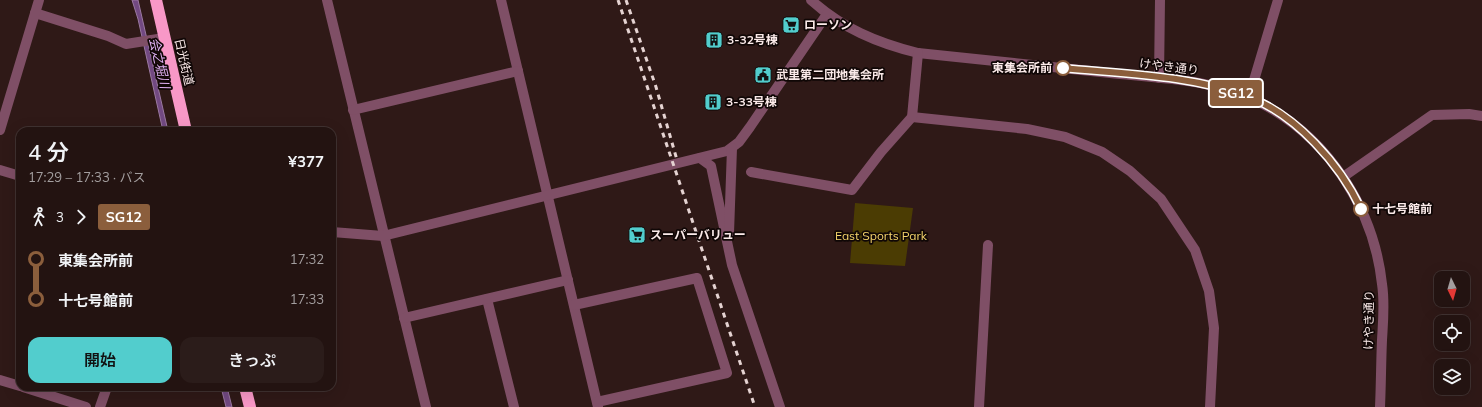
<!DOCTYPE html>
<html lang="ja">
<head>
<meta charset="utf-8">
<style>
  body { margin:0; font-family:Mulish,"Noto Sans JP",sans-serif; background:#2b1c1a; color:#f1f3f6; height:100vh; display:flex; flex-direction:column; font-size:15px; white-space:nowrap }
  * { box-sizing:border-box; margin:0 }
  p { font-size:13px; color:#a39e9f }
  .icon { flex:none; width:22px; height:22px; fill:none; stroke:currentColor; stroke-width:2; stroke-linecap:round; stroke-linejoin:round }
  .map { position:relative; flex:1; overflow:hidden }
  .sheet { position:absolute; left:16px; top:127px; width:320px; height:264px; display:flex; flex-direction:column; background:#231311; border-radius:12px; box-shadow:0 4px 16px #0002,0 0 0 1px #403231 }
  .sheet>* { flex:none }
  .badge { padding:0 8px; border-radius:3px; font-size:14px; line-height:26px }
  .needle { width:26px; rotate:175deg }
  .fabs { position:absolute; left:1434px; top:271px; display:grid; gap:8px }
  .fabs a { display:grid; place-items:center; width:36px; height:36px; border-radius:8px; background:#231311; box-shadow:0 4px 16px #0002,0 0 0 1px #403231; font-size:20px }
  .map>.badge { position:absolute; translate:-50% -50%; box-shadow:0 0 0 2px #fff }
  .legs { display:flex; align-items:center; gap:6px; height:44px; padding:0 12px; font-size:13px }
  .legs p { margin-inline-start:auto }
  .head { display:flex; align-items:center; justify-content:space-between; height:68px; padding:0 12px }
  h1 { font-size:22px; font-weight:600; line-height:30px }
  .action { display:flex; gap:8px; margin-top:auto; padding:8px 12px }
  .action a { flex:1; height:46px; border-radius:12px; background:#52cdcd; color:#111; font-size:16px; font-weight:600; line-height:46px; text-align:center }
  .action a+a { background:#2b1c1a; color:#f1f3f6 }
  ul { padding:0 12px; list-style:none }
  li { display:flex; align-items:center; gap:14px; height:40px; font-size:15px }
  li i { display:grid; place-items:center; width:6px; height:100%; margin:0 5px; background:currentColor }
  li i::after { content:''; width:10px; height:10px; margin:-5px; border:3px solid; border-radius:50%; background:#231311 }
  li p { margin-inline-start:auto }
  li:first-child i { background:linear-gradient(#0000 50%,currentColor 0) }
  li:last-child i { background:linear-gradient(currentColor 50%,#0000 0) }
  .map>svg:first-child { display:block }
  .green { fill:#4b3c03 }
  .water { fill:#724982; stroke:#9b79a1 }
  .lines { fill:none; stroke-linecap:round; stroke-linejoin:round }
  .minor { stroke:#7f4f66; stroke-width:10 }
  .highway { stroke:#f898c7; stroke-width:12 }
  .rail { stroke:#e5d3d2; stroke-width:3; stroke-dasharray:5 5; stroke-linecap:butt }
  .line-1-casing { stroke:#fff; stroke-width:9 }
  .line-1 { stroke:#8b5e3c; stroke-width:6 }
  .stop-1-dot { fill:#fff; stroke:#8b5e3c; stroke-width:2 }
  .labels { text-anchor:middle; stroke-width:3.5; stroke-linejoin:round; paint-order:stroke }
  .poi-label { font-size:12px; font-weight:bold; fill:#fbeae9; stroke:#100706; text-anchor:start }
  .street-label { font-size:12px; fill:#fbeae9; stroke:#100706 }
  .stop-label { font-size:12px; font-weight:bold; fill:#fbeae9; stroke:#100706; text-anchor:end }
  .park-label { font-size:12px; fill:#f6d56c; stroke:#100706 }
  .water-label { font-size:13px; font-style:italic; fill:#e1b2f4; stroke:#100706 }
</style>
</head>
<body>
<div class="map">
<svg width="1482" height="407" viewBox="0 0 1482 407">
  <rect width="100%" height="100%" fill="#2f1917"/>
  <!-- green -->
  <polygon class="green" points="855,203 913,208 905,266 850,263"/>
  <!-- water -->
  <g class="water">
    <polygon points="132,0 138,0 168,131 163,131 138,19"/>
    <polygon points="221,387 227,387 232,407 226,407"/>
  </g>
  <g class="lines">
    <!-- minor -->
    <g class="minor">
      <polyline points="327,0 426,407"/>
      <polyline points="501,0 598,407"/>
      <path d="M811,0C842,28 877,43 918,53C982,60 1046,66 1110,73C1160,78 1217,79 1263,104C1330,140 1374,210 1382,284C1385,303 1383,322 1382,340C1381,363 1381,385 1380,407"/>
      <polyline points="35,13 108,36 126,44 164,38"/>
      <polyline points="1159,78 1160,0"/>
      <polyline points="1249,97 1278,0"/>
      <polyline points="353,110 518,71"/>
      <polyline points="912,117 1027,129 1065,137 1102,152 1130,171 1161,199 1195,250 1209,291 1214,328 1210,407"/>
      <polyline points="0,130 39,0"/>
      <polyline points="700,158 711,166 732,265 780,407"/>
      <polyline points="0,170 20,176"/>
      <polyline points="751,172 852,190 881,152 912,117 918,53"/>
      <polyline points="1343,177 1432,115 1469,114 1482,116"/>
      <polyline points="332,232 383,236 727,151 739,142 750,127 827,14"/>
      <polyline points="729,233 732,148"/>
      <polyline points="487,299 514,407"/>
      <polyline points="574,305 697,278 727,373 597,402"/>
      <polyline points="404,318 568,280"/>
      <polyline points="0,380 20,386"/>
      <polyline points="23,387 86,407"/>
      <polyline points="100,407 107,387"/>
      <polyline points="979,407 988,245"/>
    </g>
    <!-- highway -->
    <g class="highway">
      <polyline points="156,0 186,131"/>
      <polyline points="245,387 250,407"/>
    </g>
    <!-- rail -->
    <g class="rail">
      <polyline points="618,0 755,407"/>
      <polyline points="626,0 656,87 677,160"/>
    </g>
  </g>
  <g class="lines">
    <!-- line-1 casing -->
    <g class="line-1-casing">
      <path id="line-1" d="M1063,68C1125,74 1191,75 1249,97C1296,115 1340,164 1361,209"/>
    </g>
    <!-- line-1 -->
    <use href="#line-1" class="line-1"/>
  </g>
  <!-- icons -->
  <defs>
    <g id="supermarket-square" transform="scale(0.9)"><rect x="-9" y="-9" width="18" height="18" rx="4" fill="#52cdcd" stroke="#100706"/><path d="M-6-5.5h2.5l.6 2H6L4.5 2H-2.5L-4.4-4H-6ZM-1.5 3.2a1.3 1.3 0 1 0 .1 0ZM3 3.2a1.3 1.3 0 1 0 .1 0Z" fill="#111"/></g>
    <g id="building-square" transform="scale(0.9)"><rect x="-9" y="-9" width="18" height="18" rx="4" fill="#52cdcd" stroke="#100706"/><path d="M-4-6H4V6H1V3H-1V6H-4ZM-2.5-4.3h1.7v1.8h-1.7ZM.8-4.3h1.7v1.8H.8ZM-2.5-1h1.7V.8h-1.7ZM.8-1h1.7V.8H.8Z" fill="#111"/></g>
    <g id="civic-square" transform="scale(0.9)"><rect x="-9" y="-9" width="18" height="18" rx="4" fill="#52cdcd" stroke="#100706"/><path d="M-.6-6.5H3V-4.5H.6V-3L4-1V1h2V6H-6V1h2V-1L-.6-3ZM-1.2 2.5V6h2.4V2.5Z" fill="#111"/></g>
  </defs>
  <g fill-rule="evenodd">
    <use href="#supermarket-square" x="791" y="25"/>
    <use href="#building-square" x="714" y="40"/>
    <use href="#civic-square" x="763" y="75"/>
    <use href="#building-square" x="713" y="102"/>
    <use href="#supermarket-square" x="637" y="235"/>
  </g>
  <!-- markers -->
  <g class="stop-1-dot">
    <circle cx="1063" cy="68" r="7"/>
    <circle cx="1361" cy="209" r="7"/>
  </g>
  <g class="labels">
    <!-- poi labels -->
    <g class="poi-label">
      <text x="804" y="29">ローソン</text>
      <text x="727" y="44">3-32号棟</text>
      <text x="776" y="79">武里第二団地集会所</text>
      <text x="726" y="106">3-33号棟</text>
      <text x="650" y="239">スーパーバリュー</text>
    </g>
    <!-- street labels -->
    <g class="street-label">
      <text transform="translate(184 62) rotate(77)" y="4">日光街道</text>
      <text transform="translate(1169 67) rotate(7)" y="4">けやき通り</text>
      <text transform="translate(1369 320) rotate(-89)" y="4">けやき通り</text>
    </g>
    <!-- stop labels -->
    <g class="stop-label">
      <text x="1052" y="72">東集会所前</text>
      <text x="1372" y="213" text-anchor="start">十七号館前</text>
    </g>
    <!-- park labels -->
    <g class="park-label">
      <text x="881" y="240">East Sports Park</text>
    </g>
    <!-- water labels -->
    <g class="water-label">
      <text transform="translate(160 63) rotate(77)" y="5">会之堀川</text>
    </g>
  </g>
</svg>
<div class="fabs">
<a><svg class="needle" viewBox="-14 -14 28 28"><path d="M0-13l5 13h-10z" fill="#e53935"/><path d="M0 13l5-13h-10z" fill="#a39e9f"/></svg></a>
<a><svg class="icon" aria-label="locate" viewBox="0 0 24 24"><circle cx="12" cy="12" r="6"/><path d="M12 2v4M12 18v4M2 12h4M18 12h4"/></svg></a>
<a><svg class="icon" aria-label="layers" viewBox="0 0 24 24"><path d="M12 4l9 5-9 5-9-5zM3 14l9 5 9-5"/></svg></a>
</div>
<b class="badge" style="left:1236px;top:93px;background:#8b5e3c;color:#fff">SG12</b>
<section class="sheet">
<div class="head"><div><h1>4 分</h1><p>17:29 – 17:33 · バス</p></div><b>¥377</b></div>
<div class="legs"><svg class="icon" aria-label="walk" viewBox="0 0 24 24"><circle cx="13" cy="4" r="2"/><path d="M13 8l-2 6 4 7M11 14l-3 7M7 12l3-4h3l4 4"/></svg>3<svg class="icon" aria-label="forward" viewBox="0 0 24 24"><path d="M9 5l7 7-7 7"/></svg><b class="badge" style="background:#8b5e3c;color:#fff">SG12</b></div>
<ul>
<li><i style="color:#8b5e3c"></i><b>東集会所前</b><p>17:32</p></li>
<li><i style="color:#8b5e3c"></i><b>十七号館前</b><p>17:33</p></li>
</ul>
<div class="action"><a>開始</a><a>きっぷ</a></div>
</section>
</div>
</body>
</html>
